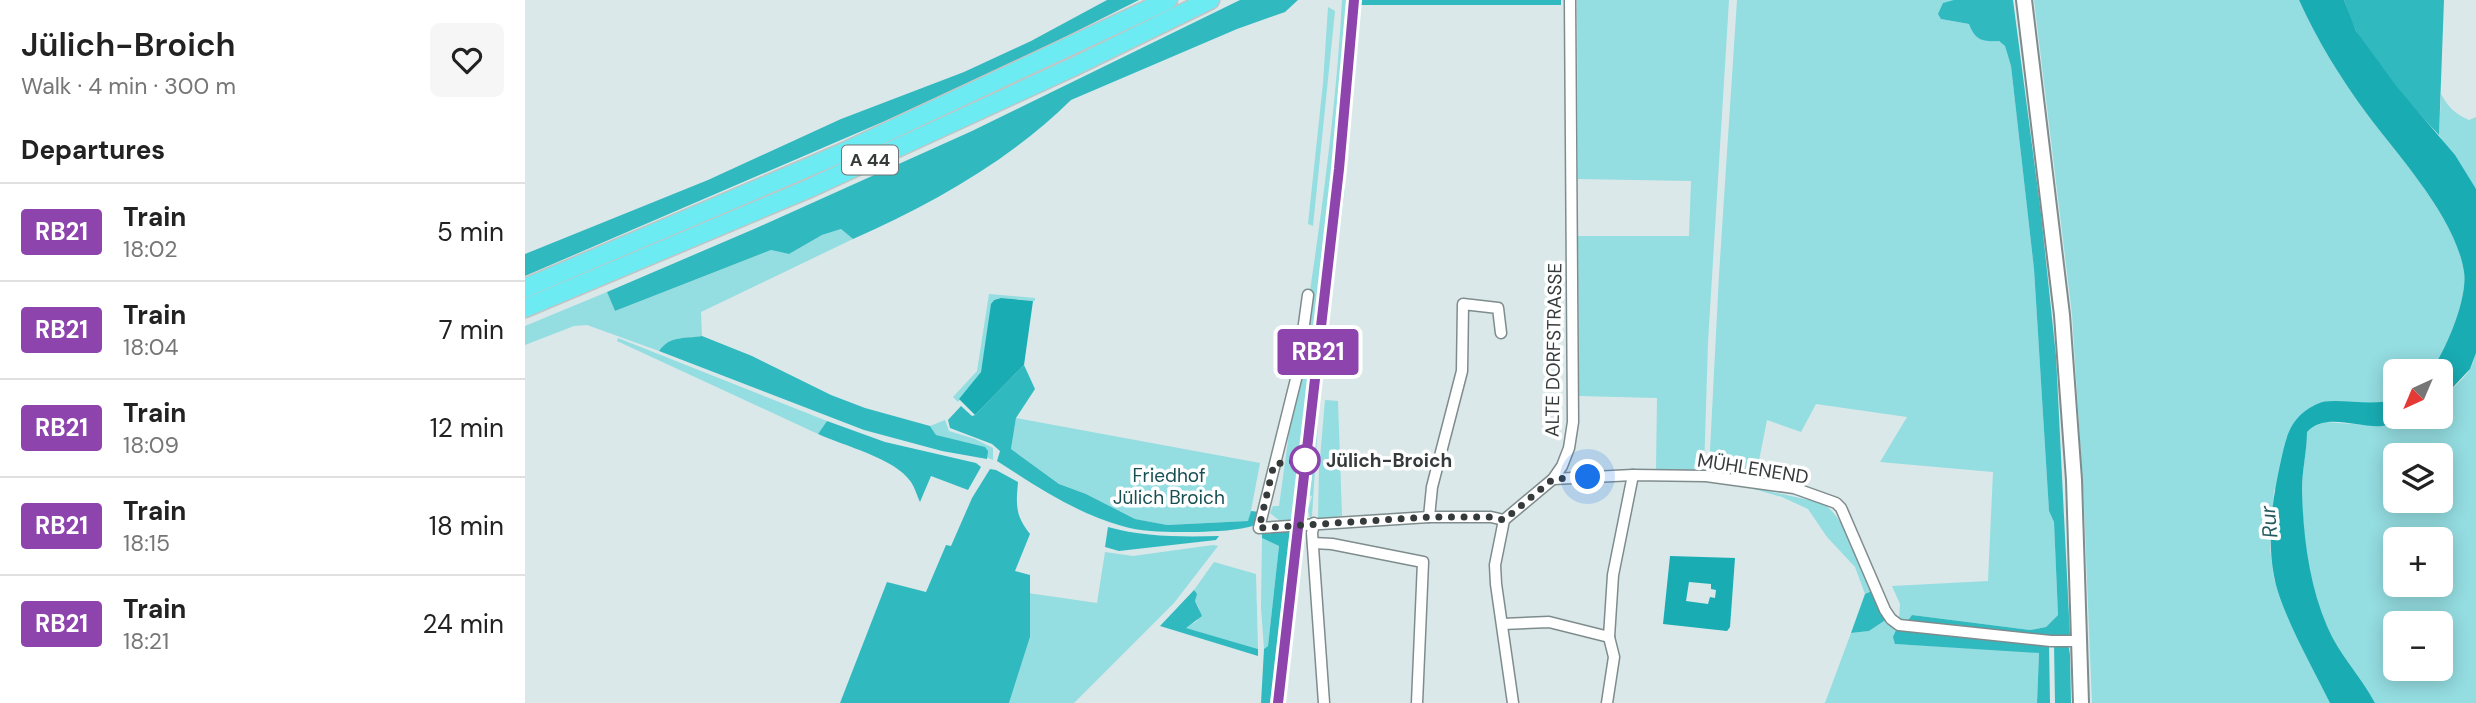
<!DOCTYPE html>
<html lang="en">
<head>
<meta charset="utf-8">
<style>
  body { margin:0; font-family:"DM Sans",sans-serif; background:#f6f6f6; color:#222; height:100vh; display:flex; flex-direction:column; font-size:26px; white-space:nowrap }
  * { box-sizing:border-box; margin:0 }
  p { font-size:23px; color:#767676 }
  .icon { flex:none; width:38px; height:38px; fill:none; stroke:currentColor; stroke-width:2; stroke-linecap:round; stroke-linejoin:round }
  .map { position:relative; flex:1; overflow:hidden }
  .drawer { display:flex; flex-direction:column; background:#fff; width:525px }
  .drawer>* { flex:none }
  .badge { padding:0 14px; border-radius:5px; font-size:24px; line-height:46px }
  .needle { width:46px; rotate:224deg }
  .buttons { position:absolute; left:1858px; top:359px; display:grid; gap:14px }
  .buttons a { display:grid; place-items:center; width:70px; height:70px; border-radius:10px; background:#fff; box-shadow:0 4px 18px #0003; font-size:35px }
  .you { position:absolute; width:35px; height:35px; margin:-18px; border:5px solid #fff; border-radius:50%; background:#1a73e8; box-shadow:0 0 0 10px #1a73e833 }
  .map>.badge { position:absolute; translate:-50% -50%; box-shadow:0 0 0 4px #fff }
  h2 { padding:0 21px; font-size:26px; line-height:63px }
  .round { display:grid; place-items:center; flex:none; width:74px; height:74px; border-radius:10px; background:#f6f6f6 }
  .overview { display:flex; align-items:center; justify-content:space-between; height:119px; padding:0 21px }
  h1 { font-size:33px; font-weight:600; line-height:52px }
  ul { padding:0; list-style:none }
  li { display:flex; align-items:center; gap:21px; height:98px; padding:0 21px; border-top:2px solid #e0e0e0 }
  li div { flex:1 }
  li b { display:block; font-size:26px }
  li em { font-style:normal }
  li .badge { min-width:77px; font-weight:700; text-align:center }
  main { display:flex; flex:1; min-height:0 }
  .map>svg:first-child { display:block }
  .green { fill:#94dde1; fill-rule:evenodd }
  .forest { fill:#31b9c0 }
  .water { fill:#19acb3; fill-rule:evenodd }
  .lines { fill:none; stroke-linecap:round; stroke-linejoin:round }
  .street-casing { stroke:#7f8c8d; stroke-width:13 }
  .secondary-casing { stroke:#7f8c8d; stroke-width:18 }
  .highway-casing { stroke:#c2c4c4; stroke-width:21 }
  .street { stroke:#fff; stroke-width:10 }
  .secondary { stroke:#fff; stroke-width:14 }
  .highway { stroke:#6debf2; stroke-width:18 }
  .rail-casing { stroke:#484e4e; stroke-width:5 }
  .rail { stroke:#fff; stroke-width:2.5; stroke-dasharray:8; stroke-linecap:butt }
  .line-casing { stroke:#fff; stroke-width:16 }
  .line { stroke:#8e44ad; stroke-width:10 }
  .walk { stroke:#353a3a; stroke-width:7; stroke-dasharray:0 12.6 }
  .stop-dot { fill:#fff; stroke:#8e44ad; stroke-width:3.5 }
  .labels { text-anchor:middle; stroke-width:7; stroke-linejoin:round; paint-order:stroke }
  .shield { fill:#fff; stroke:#727575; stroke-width:2 }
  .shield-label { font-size:18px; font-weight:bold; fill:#353a3a }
  .street-label { font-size:19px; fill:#353a3a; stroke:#fff }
  .stop-label { font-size:19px; font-weight:bold; fill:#353a3a; stroke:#fff; text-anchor:start }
  .park-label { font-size:19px; fill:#174f52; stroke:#fff }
  .water-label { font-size:21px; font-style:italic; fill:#265c5f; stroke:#fff }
</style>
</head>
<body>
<main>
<section class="drawer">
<div class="overview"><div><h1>Jülich-Broich</h1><p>Walk · 4 min · 300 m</p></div><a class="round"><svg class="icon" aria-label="heart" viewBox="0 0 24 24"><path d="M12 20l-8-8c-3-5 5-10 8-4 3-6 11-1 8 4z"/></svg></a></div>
<h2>Departures</h2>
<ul>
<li><span class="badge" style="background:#8e44ad;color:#fff">RB21</span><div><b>Train</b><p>18:02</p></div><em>5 min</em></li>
<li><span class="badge" style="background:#8e44ad;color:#fff">RB21</span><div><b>Train</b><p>18:04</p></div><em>7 min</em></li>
<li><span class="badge" style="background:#8e44ad;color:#fff">RB21</span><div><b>Train</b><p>18:09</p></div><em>12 min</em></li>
<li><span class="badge" style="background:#8e44ad;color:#fff">RB21</span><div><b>Train</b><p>18:15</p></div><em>18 min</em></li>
<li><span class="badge" style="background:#8e44ad;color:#fff">RB21</span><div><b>Train</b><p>18:21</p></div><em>24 min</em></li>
</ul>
</section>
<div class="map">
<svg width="1951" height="703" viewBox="0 0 1951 703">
  <rect width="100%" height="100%" fill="#dae8e9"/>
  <!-- green -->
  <g class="green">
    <path d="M817,0H825L819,87L797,251L770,521H755L745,513L748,506H754C776,338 808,170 817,0Z"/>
    <polygon points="1052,0 1204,0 1183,342 1179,471 1131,469 1132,398 1054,396 1053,236 1164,236 1166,181 1053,179"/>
    <path d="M1212,0H1429L1416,19L1444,24C1450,40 1457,42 1474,41L1480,46L1486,66L1509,269L1524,511L1529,522L1533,615L1521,627L1505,630L1387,615L1381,623L1374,621L1375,604L1367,586L1463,581L1468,472L1355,462L1382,417L1291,404L1276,432L1242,420L1231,476L1184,470L1194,275Z"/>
    <path d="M1509,0H1774C1792,40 1816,79 1842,114C1874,157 1931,218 1939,272C1943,298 1921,350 1906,371H1871V399C1845,408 1819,400 1793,403L1749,491L1745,548L1749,579L1765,620L1805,703H1567L1559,504L1547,314Z"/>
    <polygon points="803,7 810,11 788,226 783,224 798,83"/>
    <path d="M1916,94C1923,107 1930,114 1944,120L1951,117V189L1914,135Z"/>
    <polygon points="816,189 820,189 795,392 787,516 785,519 783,510 787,496 783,495 785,481 787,480 787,470 786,469 792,411 788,410 788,406 791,406"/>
    <path d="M316,229L328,239L176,312L177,336C160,339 145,335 134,351L62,325L49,326L0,345V326L82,292L90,311L246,250L264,254L297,235Z"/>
    <polygon points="464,294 510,298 510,301 476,298 468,300 456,372 433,402 428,397 452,371"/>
    <polygon points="93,338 302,421 293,434 92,341"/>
    <path d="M1951,353V703H1850C1836,676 1814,655 1802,626C1784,584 1777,535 1777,490C1777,470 1782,451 1782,431L1786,427L1801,422L1855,426L1889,417L1916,416C1916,391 1933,388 1945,369C1948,365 1949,358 1951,353ZM1871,455H1916V500H1871ZM1871,539H1916V584H1871ZM1871,623H1916V668H1871Z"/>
    <polygon points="800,400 813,401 817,516 793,519 794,470"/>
    <polygon points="491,418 735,463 724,521 641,525 610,519 561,494 534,484 486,449"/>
    <polygon points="420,420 424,431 450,439 468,448 468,460 411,435 405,426"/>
    <path d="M1215,485L1298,503C1323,522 1335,562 1349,590L1340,594L1330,567L1302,537L1283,509L1257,497Z"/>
    <polygon points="737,538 754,546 743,646 739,649 736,607"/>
    <polygon points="688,545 693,546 649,603 549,703 484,703 505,637 503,593 572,603 580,552 608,556"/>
    <polygon points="689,562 731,574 733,649 660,628 672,621 674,608 670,601 671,594 669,590"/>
    <polygon points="1362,619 1372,628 1370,644 1514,652 1512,703 1300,703 1326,633 1344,631"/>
  </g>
  <!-- forest -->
  <g class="forest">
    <polygon points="582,0 614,0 520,47 360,121 0,276 0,254 183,180 316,119 439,72 506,41"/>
    <path d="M715,0H773L760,12L712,29L546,100C484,161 407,204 328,239L316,229L297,235L264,254L246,250L90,311L82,292L229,229L447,131Z"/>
    <rect x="833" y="0" width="203" height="5"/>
    <path d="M1429,0H1488L1516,214L1531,356L1545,636L1524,638L1381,623L1387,615L1505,630L1521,627L1533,615L1529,522L1524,511L1509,269L1486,66L1480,46L1474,41C1457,42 1450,40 1444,24L1416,19L1413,14L1418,3Z"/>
    <path d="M1819,0H1919L1914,135C1885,103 1852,69 1831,31C1826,21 1823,10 1819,0Z"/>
    <path d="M177,336L227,356L306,395L340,408L405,426L411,435L460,447L463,451L462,459L417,451L339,430L134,351C145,335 160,339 177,336Z"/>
    <path d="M499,365L510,389L491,418L486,449L534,484L561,494L610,519L642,525L723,521L726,511L735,512L731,525C712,531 692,531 672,532C649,532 619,533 597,526C551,513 512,487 472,461L475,451L467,444L425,428L423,420L436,406L447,416L450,415Z"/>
    <path d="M302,421L360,442L451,463L456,467L443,490L406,476L395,502C392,496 390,488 386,482C370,458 319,446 293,434Z"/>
    <path d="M465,469L471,470L493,482C491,505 490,515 505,534L490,571L505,575V637L484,703H315L362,582L401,592L421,545L426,546L447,498Z"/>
    <path d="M583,527C618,537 657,537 694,536L691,540L594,551L580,547Z"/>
    <polygon points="741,531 768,531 747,703 736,703 739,649 743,646 754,546 737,538 737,534"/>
    <polygon points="669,590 672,594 670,601 677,616 661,628 733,649 733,656 635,626"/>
    <polygon points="1349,590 1362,619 1344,631 1326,633 1340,594"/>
    <polygon points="1372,628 1524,643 1525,703 1512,703 1514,653 1370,644 1368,637"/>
    <polygon points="1539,643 1544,648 1545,655 1546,703 1530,703 1529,644"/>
  </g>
  <!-- water -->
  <g class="water">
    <path d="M1774,0H1819L1831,31L1872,87L1930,155L1951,189V353L1945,369L1929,386L1916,405V371H1906C1921,350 1943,298 1939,272C1931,218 1874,157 1842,114C1816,79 1792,40 1774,0Z"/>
    <polygon points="476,298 508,301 499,365 450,415 434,399 456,372 466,304 469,300"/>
    <path d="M1871,399V416L1889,417C1878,420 1868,425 1857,426C1833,428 1800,412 1782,432C1782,451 1777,470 1777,490C1778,535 1784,584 1802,626C1814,655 1836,676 1850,703H1805C1788,668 1756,613 1749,576C1742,538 1747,502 1755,465C1761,438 1764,417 1792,404C1808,396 1846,408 1871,399Z"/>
    <path d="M1145,556L1210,558L1205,627L1202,631L1138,624ZM1164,582L1186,584V589L1191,590L1190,598L1185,597L1183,604L1161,601Z"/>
  </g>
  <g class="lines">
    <!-- street casing -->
    <g class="street-casing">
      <g id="street">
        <polyline points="783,295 772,375 734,528 904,517 966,517 979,520"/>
        <polyline points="1028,479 1108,475 1181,476 1269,488 1311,503 1316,508 1360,610 1366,619 1374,625 1526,641 1554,641"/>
        <polyline points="904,517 907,487 937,371 938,304 973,308 976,333"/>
        <polyline points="789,523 787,533 799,703"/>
        <polyline points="788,543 807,544 898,562 892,703"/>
        <polyline points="978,624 1024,622 1084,637 1088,575 1108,475"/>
        <polyline points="988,703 971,584 970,565 979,520 1028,479 1037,466 1044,448 1048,422 1045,0"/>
        <polyline points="1082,703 1089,657 1084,637"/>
      </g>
    </g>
    <!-- secondary casing -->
    <g class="secondary-casing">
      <polyline id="secondary" points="1499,0 1537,315 1549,480 1556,703"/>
    </g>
    <!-- highway casing -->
    <g class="highway-casing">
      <g id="highway">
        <polyline points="0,288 319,152 643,0"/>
        <polyline points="0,308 285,188 548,67 685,0"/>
      </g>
    </g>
    <!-- street -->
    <use href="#street" class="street"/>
    <!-- secondary -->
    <use href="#secondary" class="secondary"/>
    <!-- highway -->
    <use href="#highway" class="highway"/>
    <!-- rail casing -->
    <g class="rail-casing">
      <polyline id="rail" points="753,703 814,168 829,0"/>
    </g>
    <!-- rail -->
    <use href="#rail" class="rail"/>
  </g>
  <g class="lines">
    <!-- line casing -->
    <g class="line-casing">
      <polyline id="line" points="753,703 814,169 829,0"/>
    </g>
    <!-- line -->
    <use href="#line" class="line"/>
    <!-- walk -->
    <polyline class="walk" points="780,460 749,464 734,528 904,517 966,517 979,520 1028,479 1063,477"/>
  </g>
  <!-- markers -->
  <circle class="stop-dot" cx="780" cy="460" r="14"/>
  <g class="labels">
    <!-- shield labels -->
    <rect class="shield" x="317" y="145.5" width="56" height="29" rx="5"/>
    <g class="shield-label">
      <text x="345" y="166">A 44</text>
    </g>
    <!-- street labels -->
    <g class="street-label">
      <text transform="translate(1028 350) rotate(-89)" y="7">ALTE DORFSTRASSE</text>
      <text transform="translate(1228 468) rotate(9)" y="7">MÜHLENEND</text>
    </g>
    <!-- stop labels -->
    <g class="stop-label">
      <text x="801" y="467">Jülich-Broich</text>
    </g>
    <!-- park labels -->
    <g class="park-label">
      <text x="644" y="482">Friedhof<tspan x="644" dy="22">Jülich Broich</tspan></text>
    </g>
    <!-- water labels -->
    <g class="water-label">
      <text transform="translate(1744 522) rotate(-95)" y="7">Rur</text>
    </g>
  </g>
</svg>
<div class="buttons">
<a><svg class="needle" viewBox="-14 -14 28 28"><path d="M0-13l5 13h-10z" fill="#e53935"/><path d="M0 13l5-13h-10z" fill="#767676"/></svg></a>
<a><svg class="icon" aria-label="layers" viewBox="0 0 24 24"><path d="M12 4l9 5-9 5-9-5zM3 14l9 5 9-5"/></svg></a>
<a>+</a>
<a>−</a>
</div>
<div class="you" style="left:1063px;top:477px"></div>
<b class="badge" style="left:793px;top:352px;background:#8e44ad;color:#fff">RB21</b>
</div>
</main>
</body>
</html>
